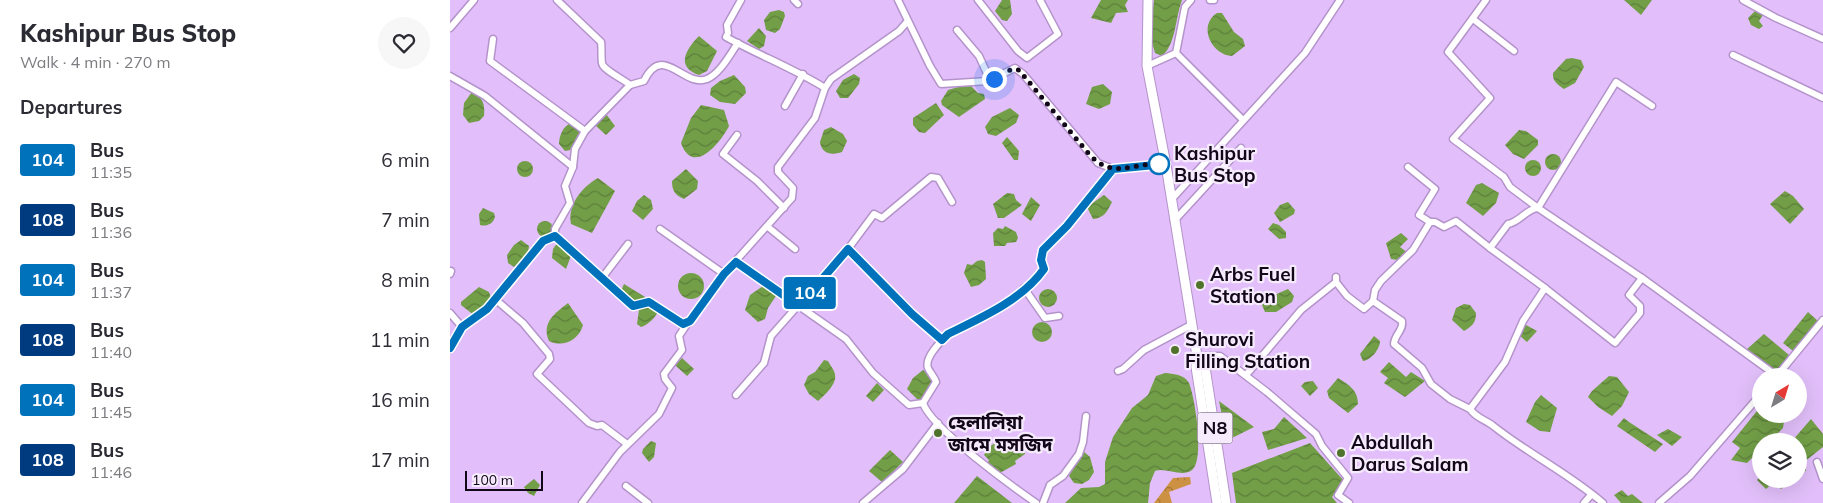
<!DOCTYPE html>
<html lang="en">
<head>
<meta charset="utf-8">
<style>
  body { margin:0; font-family:Mulish,"Noto Sans Bengali",sans-serif; background:#f7f7f7; color:#2b2b33; height:100vh; display:flex; flex-direction:column; font-size:19px; white-space:nowrap }
  * { box-sizing:border-box; margin:0 }
  p { font-size:16px; color:#7c7c81 }
  .icon { flex:none; width:28px; height:28px; fill:none; stroke:currentColor; stroke-width:2; stroke-linecap:round; stroke-linejoin:round }
  .map { position:relative; flex:1; overflow:hidden }
  .side { display:flex; flex-direction:column; background:#fff; width:450px }
  .side>* { flex:none }
  .badge { padding:0 10px; border-radius:4px; font-size:18px; line-height:32px }
  .needle { width:32px; rotate:38deg }
  .buttons { position:absolute; left:1302px; top:368px; display:grid; gap:10px }
  .buttons a { display:grid; place-items:center; width:55px; height:55px; border-radius:50%; background:#fff; box-shadow:0 5px 20px #0002; font-size:25px }
  .scale { position:absolute; left:15px; bottom:12px; width:78px; box-sizing:border-box; padding-left:5px; border:2px solid #120619; border-top:0; font-size:14px; line-height:18px; white-space:nowrap; color:#120619; -webkit-text-stroke:4px #f6ebfd; paint-order:stroke }
  .you { position:absolute; width:25px; height:25px; margin:-12px; border:4px solid #fff; border-radius:50%; background:#1a73e8; box-shadow:0 0 0 8px #1a73e833 }
  .map>.badge { position:absolute; translate:-50% -50%; box-shadow:0 0 0 2px #fff }
  h2 { padding:0 20px; font-size:19px; line-height:45px }
  .round { display:grid; place-items:center; flex:none; width:52px; height:52px; border-radius:26px; background:#f7f7f7 }
  .overview { display:flex; align-items:center; justify-content:space-between; height:85px; padding:0 20px }
  h1 { font-size:24px; font-weight:800; line-height:38px }
  ul { padding:0; list-style:none }
  li { display:flex; align-items:center; gap:15px; height:60px; padding:0 20px }
  li div { flex:1 }
  li b { display:block; font-size:19px }
  li em { font-style:normal }
  li .badge { min-width:55px; font-weight:700; text-align:center }
  main { display:flex; flex:1; min-height:0 }
  .map>svg:first-child { display:block }
  .park { fill:url(#park-crowns) }
  .water { fill:url(#water-waves) }
  .lines { fill:none; stroke-linecap:round; stroke-linejoin:round }
  .minor-casing { stroke:#b493cb; stroke-width:9 }
  .highway-casing { stroke:#b493cb; stroke-width:11 }
  .minor { stroke:#fff; stroke-width:6 }
  .highway { stroke:#fff; stroke-width:9 }
  .line-casing { stroke:#fff; stroke-width:11 }
  .line { stroke:#0072bc; stroke-width:8 }
  .walk { stroke:#120619; stroke-width:5; stroke-dasharray:0 9 }
  .stop-dot { fill:#fff; stroke:#0072bc; stroke-width:2.5 }
  .poi-dot { fill:#50732c; stroke:#f6ebfd; stroke-width:2 }
  .labels { text-anchor:middle; stroke-width:4.5; stroke-linejoin:round; paint-order:stroke }
  .shield { fill:#f6ebfd; stroke:#564b5d; stroke-width:1 }
  .shield-label { font-size:18px; font-weight:bold; fill:#120619 }
  .stop-label { font-size:19px; font-weight:bold; fill:#120619; stroke:#f6ebfd; text-anchor:start }
  .poi-label { font-size:19px; font-weight:bold; fill:#120619; stroke:#f6ebfd; text-anchor:start }
</style>
</head>
<body>
<main>
<section class="side">
<div class="overview"><div><h1>Kashipur Bus Stop</h1><p>Walk · 4 min · 270 m</p></div><a class="round"><svg class="icon" aria-label="heart" viewBox="0 0 24 24"><path d="M12 20l-8-8c-3-5 5-10 8-4 3-6 11-1 8 4z"/></svg></a></div>
<h2>Departures</h2>
<ul>
<li><span class="badge" style="background:#0072bc;color:#fff">104</span><div><b>Bus</b><p>11:35</p></div><em>6 min</em></li>
<li><span class="badge" style="background:#003b80;color:#fff">108</span><div><b>Bus</b><p>11:36</p></div><em>7 min</em></li>
<li><span class="badge" style="background:#0072bc;color:#fff">104</span><div><b>Bus</b><p>11:37</p></div><em>8 min</em></li>
<li><span class="badge" style="background:#003b80;color:#fff">108</span><div><b>Bus</b><p>11:40</p></div><em>11 min</em></li>
<li><span class="badge" style="background:#0072bc;color:#fff">104</span><div><b>Bus</b><p>11:45</p></div><em>16 min</em></li>
<li><span class="badge" style="background:#003b80;color:#fff">108</span><div><b>Bus</b><p>11:46</p></div><em>17 min</em></li>
</ul>
</section>
<div class="map">
<svg width="1373" height="503" viewBox="0 0 1373 503">
  <defs>
    <pattern id="park-crowns" width="20" height="18" patternUnits="userSpaceOnUse" patternTransform="scale(1.25)"><rect width="20" height="18" fill="#cc9142"/><path d="M2 6a3 3 0 1 1 6 0M12 15a3 3 0 1 1 6 0" fill="none" stroke="#a47436"/></pattern>
    <pattern id="water-waves" width="16" height="10" patternUnits="userSpaceOnUse" patternTransform="scale(1.25)"><rect width="16" height="10" fill="#729e47"/><path d="M0 5q4-4 8 0t8 0" fill="none" stroke="#5c7f3a"/></pattern>
  </defs>
  <rect width="100%" height="100%" fill="#e2bffa"/>
  <!-- park -->
  <polygon class="park" points="740,477 741,484 719,492 722,503 704,503 723,478"/>
  <!-- water -->
  <g class="water">
    <polygon points="552,0 560,0 562,14 557,21 552,20 545,11"/>
    <polygon points="651,0 678,0 675,5 678,12 666,13 661,23 641,18"/>
    <path d="M704,0H732C725,19 726,44 712,56L705,53L700,35Z"/>
    <polygon points="1174,0 1202,0 1191,15"/>
    <polygon points="329,10 334,12 335,16 330,29 325,33 316,30 314,20 320,12"/>
    <polygon points="1305,11 1313,15 1309,21 1313,26 1309,29 1301,25 1298,18"/>
    <path d="M767,13H772L784,32L793,39L795,46L782,56C762,55 747,26 767,13Z"/>
    <polygon points="309,28 316,36 314,46 309,49 297,41"/>
    <path d="M249,36L267,51L257,71L249,75C225,67 236,49 249,36Z"/>
    <path d="M1122,58L1131,60L1134,67L1125,83L1114,89C1108,85 1102,81 1103,73L1116,59Z"/>
    <polygon points="404,74 410,78 409,84 398,98 390,98 386,91 393,80"/>
    <polygon points="284,75 295,87 296,93 285,104 270,102 260,95 261,88 270,81"/>
    <polygon points="519,84 528,93 534,94 535,99 509,117 492,105 491,101 498,90"/>
    <polygon points="653,84 662,92 660,104 649,109 636,104 642,87"/>
    <path d="M22,92C33,97 35,104 34,116L29,121L19,123L13,115L14,103Z"/>
    <polygon points="486,103 494,115 475,133 469,132 463,125 463,118"/>
    <path d="M251,105L274,110L279,126C271,142 243,177 231,143L241,118Z"/>
    <polygon points="560,108 569,115 566,123 546,136 538,134 535,127 542,117"/>
    <polygon points="156,114 165,126 156,135 146,126"/>
    <path d="M121,123L130,132L120,150L115,151L109,144C109,136 113,126 121,123Z"/>
    <path d="M381,127L393,134L397,141L392,152C382,155 372,155 370,142L374,130Z"/>
    <polygon points="1069,130 1076,131 1088,140 1088,145 1074,159 1063,154 1055,145"/>
    <polygon points="557,137 569,151 568,160 564,160 552,143"/>
    <circle cx="1103" cy="162" r="8"/>
    <circle cx="1083" cy="168" r="8"/>
    <circle cx="75" cy="169" r="8"/>
    <path d="M236,169L248,181L247,189L234,199C225,195 222,191 222,181Z"/>
    <path d="M148,178L165,191L142,233L121,224C117,205 132,187 148,178Z"/>
    <polygon points="1032,183 1049,193 1046,203 1033,216 1016,203 1026,185"/>
    <polygon points="1335,191 1343,196 1354,209 1340,224 1320,204"/>
    <polygon points="557,193 564,194 566,200 572,205 554,218 548,218 543,204"/>
    <polygon points="194,195 201,200 203,209 193,220 182,211 187,201"/>
    <path d="M654,195L662,202C657,212 654,218 643,219L637,207Z"/>
    <polygon points="581,197 590,205 581,221 572,214"/>
    <polygon points="838,202 845,210 844,214 830,222 824,213 830,205"/>
    <path d="M33,208L44,213L45,217C43,224 36,227 30,225L29,214Z"/>
    <circle cx="95" cy="229" r="8"/>
    <polygon points="823,223 829,225 836,232 836,238 829,239 818,229"/>
    <polygon points="555,226 566,232 568,238 566,242 557,243 555,246 544,246 543,233 548,228 553,229"/>
    <polygon points="951,233 958,239 950,247 958,253 948,260 941,259 936,243"/>
    <polygon points="71,240 79,246 78,254 64,267 58,263 57,255 64,245"/>
    <polygon points="108,242 121,256 116,269 102,258 103,249"/>
    <polygon points="532,260 535,262 536,279 529,285 521,287 514,273 517,264 522,265 527,261"/>
    <circle cx="241" cy="286" r="13"/>
    <path d="M174,284L195,297L194,302C183,303 179,298 171,291Z"/>
    <polygon points="313,286 326,296 318,308 315,319 308,322 295,310 300,295"/>
    <polygon points="29,287 39,292 42,301 25,316 11,305 11,302"/>
    <polygon points="838,289 844,296 842,302 826,312 815,312 812,305 818,298"/>
    <circle cx="598" cy="298" r="9"/>
    <path d="M118,303L133,325C129,340 113,348 99,341C91,323 105,313 118,303Z"/>
    <path d="M200,304L209,310C206,317 198,325 191,327L187,324L189,310Z"/>
    <path d="M1014,304L1020,305L1026,313C1026,323 1022,326 1014,331L1002,320L1006,308Z"/>
    <polygon points="1358,312 1368,321 1343,351 1333,343"/>
    <circle cx="592" cy="332" r="10"/>
    <polygon points="1076,325 1087,331 1077,342 1069,335"/>
    <polygon points="1314,334 1339,355 1327,372 1323,371 1296,350"/>
    <path d="M924,336L930,341C930,349 921,360 913,361L910,354Z"/>
    <polygon points="232,358 244,369 237,376 225,365"/>
    <path d="M374,360L378,361C380,365 385,371 385,375C387,384 374,396 368,401L359,394L354,385L358,376L365,372Z"/>
    <polygon points="939,362 956,377 961,372 975,381 955,397 934,383 938,378 930,372"/>
    <polygon points="473,370 484,380 472,400 468,400 457,389 463,378"/>
    <path d="M715,373C723,374 734,374 739,383C745,397 755,461 742,470C732,478 716,467 705,471L700,483L698,503H615L631,488L649,487L655,484V462L663,437L682,408L698,395L706,376Z"/>
    <polygon points="1159,376 1167,377 1179,392 1172,406 1162,416 1148,407 1138,397 1142,391"/>
    <path d="M888,378C899,385 908,390 908,404L898,413L879,398L877,391Z"/>
    <polygon points="863,381 868,388 860,396 851,386 855,382"/>
    <polygon points="427,383 434,390 423,402 416,396"/>
    <polygon points="1091,395 1107,408 1100,432 1090,431 1076,422 1085,402"/>
    <polygon points="769,401 804,427 784,437 776,435"/>
    <polygon points="1311,406 1311,414 1335,414 1333,428 1320,441 1311,441 1311,449 1297,463 1281,460 1290,448 1282,442"/>
    <polygon points="834,417 857,438 818,450 812,432 824,429"/>
    <polygon points="1174,418 1179,422 1213,444 1205,452 1167,426"/>
    <polygon points="1361,419 1373,434 1373,447 1354,462 1356,471 1349,473 1349,441 1342,441"/>
    <polygon points="1218,429 1232,437 1222,446 1207,435"/>
    <polygon points="201,441 206,443 204,457 199,462 192,453 193,449"/>
    <polygon points="547,441 565,441 575,449 575,454 565,461 566,464 548,474 537,465 539,460 534,455 537,449"/>
    <polygon points="860,443 894,481 882,497 887,503 786,503 782,473"/>
    <polygon points="440,450 453,462 432,482 419,471"/>
    <polygon points="633,451 640,457 644,472 639,480 632,484 624,483 619,476"/>
    <polygon points="527,476 562,503 504,503"/>
    <polygon points="1311,476 1311,479 1343,479 1331,489 1324,482 1316,489 1307,480"/>
    <polygon points="84,479 90,485 84,496 78,493 74,487"/>
    <polygon points="1172,490 1178,496 1182,494 1193,503 1171,503 1164,495"/>
  </g>
  <g class="lines">
    <!-- minor casing -->
    <g class="minor-casing">
      <g id="minor">
        <path d="M107,0L151,42C152,49 151,57 152,63C153,70 173,79 180,85L194,81C213,42 233,88 257,79C270,74 280,54 288,43"/>
        <polyline points="344,0 348,4"/>
        <polyline points="448,0 480,66 491,84 538,81 565,68 573,74 648,163 663,169 716,165"/>
        <polyline points="528,0 568,51 577,58 608,34 590,0"/>
        <polyline points="760,0 764,0"/>
        <polyline points="1036,0 998,52 1040,98 1003,139 1054,177 1060,187 1088,208 1166,82 1202,106"/>
        <polyline points="1293,0 1326,18 1373,39"/>
        <polyline points="1023,19 1064,51"/>
        <polyline points="0,28 24,0"/>
        <polyline points="507,30 529,56 540,80"/>
        <polyline points="43,39 40,61 135,131 125,149 123,167 115,186 120,203 105,229 105,236 183,306 199,302 233,325 240,321 274,274"/>
        <polyline points="726,53 793,120"/>
        <polyline points="726,53 735,7 741,0"/>
        <polyline points="1283,55 1373,98"/>
        <polyline points="697,66 726,53"/>
        <polyline points="0,76 35,96 123,167"/>
        <polyline points="375,88 381,79 449,31 457,22"/>
        <polyline points="335,106 353,74"/>
        <polyline points="135,131 180,85"/>
        <polyline points="287,135 273,154 307,181 334,208"/>
        <polyline points="958,167 985,189 969,215 980,222 985,222 994,227 1006,221 1040,248"/>
        <polyline points="721,200 855,53 890,0"/>
        <polyline points="724,221 791,148"/>
        <polyline points="318,227 345,249"/>
        <path d="M210,229L274,274L342,198L343,188L328,172V167L365,118L375,88C343,68 308,55 276,37L278,33L277,25L291,0"/>
        <path d="M286,262L396,339L423,373L459,405L473,403C481,428 563,487 586,503"/>
        <polyline points="0,274 1,271"/>
        <polyline points="886,277 886,282 897,296 914,309 923,301 925,290 931,281 963,250 980,222"/>
        <polyline points="152,278 178,244"/>
        <polyline points="574,288 595,318 609,316"/>
        <path d="M1095,288L1040,248L1058,224C1070,222 1076,209 1088,208L1192,278"/>
        <polyline points="45,299 73,323 99,354 100,359 87,374 139,423 147,426 152,425 177,444"/>
        <path d="M923,301L952,321C954,330 944,335 944,344L972,368L981,384L1000,399L1020,409"/>
        <polyline points="0,313 12,327"/>
        <polyline points="492,340 462,314 398,249 424,214 432,218 481,177 488,178 502,202"/>
        <polyline points="0,348 12,327 37,309 93,241 105,236"/>
        <polyline points="747,356 770,356 817,392 866,434 872,446 898,478 888,495 899,503"/>
        <polyline points="668,371 673,369 694,350 741,325"/>
        <polyline points="796,375 851,310 886,282"/>
        <polyline points="1327,376 1373,320"/>
        <polyline points="286,395 314,363 321,336 398,249"/>
        <path d="M473,403L486,382C484,376 480,373 478,368C474,358 491,341 498,334C531,318 572,300 594,269L591,260L593,250L617,226L663,169"/>
        <polyline points="1367,462 1373,479"/>
        <polyline points="176,486 198,503"/>
        <polyline points="132,503 170,452 209,414 222,388 215,379 214,374 232,350 229,336 237,324"/>
        <polyline points="413,503 453,469 488,423"/>
        <polyline points="593,503 600,485 613,476 629,454 633,442 636,416"/>
        <polyline points="1134,503 1141,495"/>
        <path d="M1153,503C1118,473 1077,453 1042,425C1034,419 1026,418 1020,409L1055,362L1073,321L1095,288L1165,343L1190,313V306L1179,295L1192,278L1327,376"/>
        <polyline points="1209,503 1240,476 1311,394"/>
      </g>
    </g>
    <!-- highway casing -->
    <g class="highway-casing">
      <g id="highway">
        <polyline points="698,0 697,66 716,165 747,356 746,367 767,503"/>
        <polyline points="747,356 755,367 776,503"/>
      </g>
    </g>
    <!-- minor -->
    <use href="#minor" class="minor"/>
    <!-- highway -->
    <use href="#highway" class="highway"/>
  </g>
  <g class="lines">
    <!-- line casing -->
    <g class="line-casing">
      <path id="line" d="M0,348L12,327L37,309L93,241L105,236L183,306L199,302L233,324L240,321L274,274L286,262L349,306L398,249L462,314L492,340L498,334C531,318 572,300 594,269L591,260L593,250L617,226L663,169L716,164"/>
    </g>
    <!-- line -->
    <use href="#line" class="line"/>
    <!-- walk -->
    <path class="walk" d="M544,79L562,69L569,70L639,154C663,180 681,163 709,164"/>
  </g>
  <!-- markers -->
  <circle class="stop-dot" cx="709" cy="164" r="10"/>
  <g class="poi-dot">
    <circle cx="750" cy="285" r="5"/>
    <circle cx="725" cy="350" r="5"/>
    <circle cx="488" cy="433" r="5"/>
    <circle cx="891" cy="453" r="5"/>
  </g>
  <g class="labels">
    <!-- shield labels -->
    <rect class="shield" x="747.5" y="412.5" width="35" height="31" rx="4"/>
    <g class="shield-label">
      <text x="765" y="434">N8</text>
    </g>
    <!-- stop labels -->
    <g class="stop-label">
      <text x="724" y="160">Kashipur<tspan x="724" dy="22">Bus Stop</tspan></text>
    </g>
    <!-- poi labels -->
    <g class="poi-label">
      <text x="760" y="281">Arbs Fuel<tspan x="760" dy="22">Station</tspan></text>
      <text x="735" y="346">Shurovi<tspan x="735" dy="22">Filling Station</tspan></text>
      <text x="498" y="429">হেলালিয়া<tspan x="498" dy="22">জামে মসজিদ</tspan></text>
      <text x="901" y="449">Abdullah<tspan x="901" dy="22">Darus Salam</tspan></text>
    </g>
  </g>
</svg>
<div class="buttons">
<a><svg class="needle" viewBox="-14 -14 28 28"><path d="M0-13l5 13h-10z" fill="#e53935"/><path d="M0 13l5-13h-10z" fill="#7c7c81"/></svg></a>
<a><svg class="icon" aria-label="layers" viewBox="0 0 24 24"><path d="M12 4l9 5-9 5-9-5zM3 14l9 5 9-5"/></svg></a>
</div>
<div class="scale">100 m</div>
<div class="you" style="left:544px;top:79px"></div>
<b class="badge" style="left:360px;top:293px;background:#0072bc;color:#fff">104</b>
</div>
</main>
</body>
</html>
